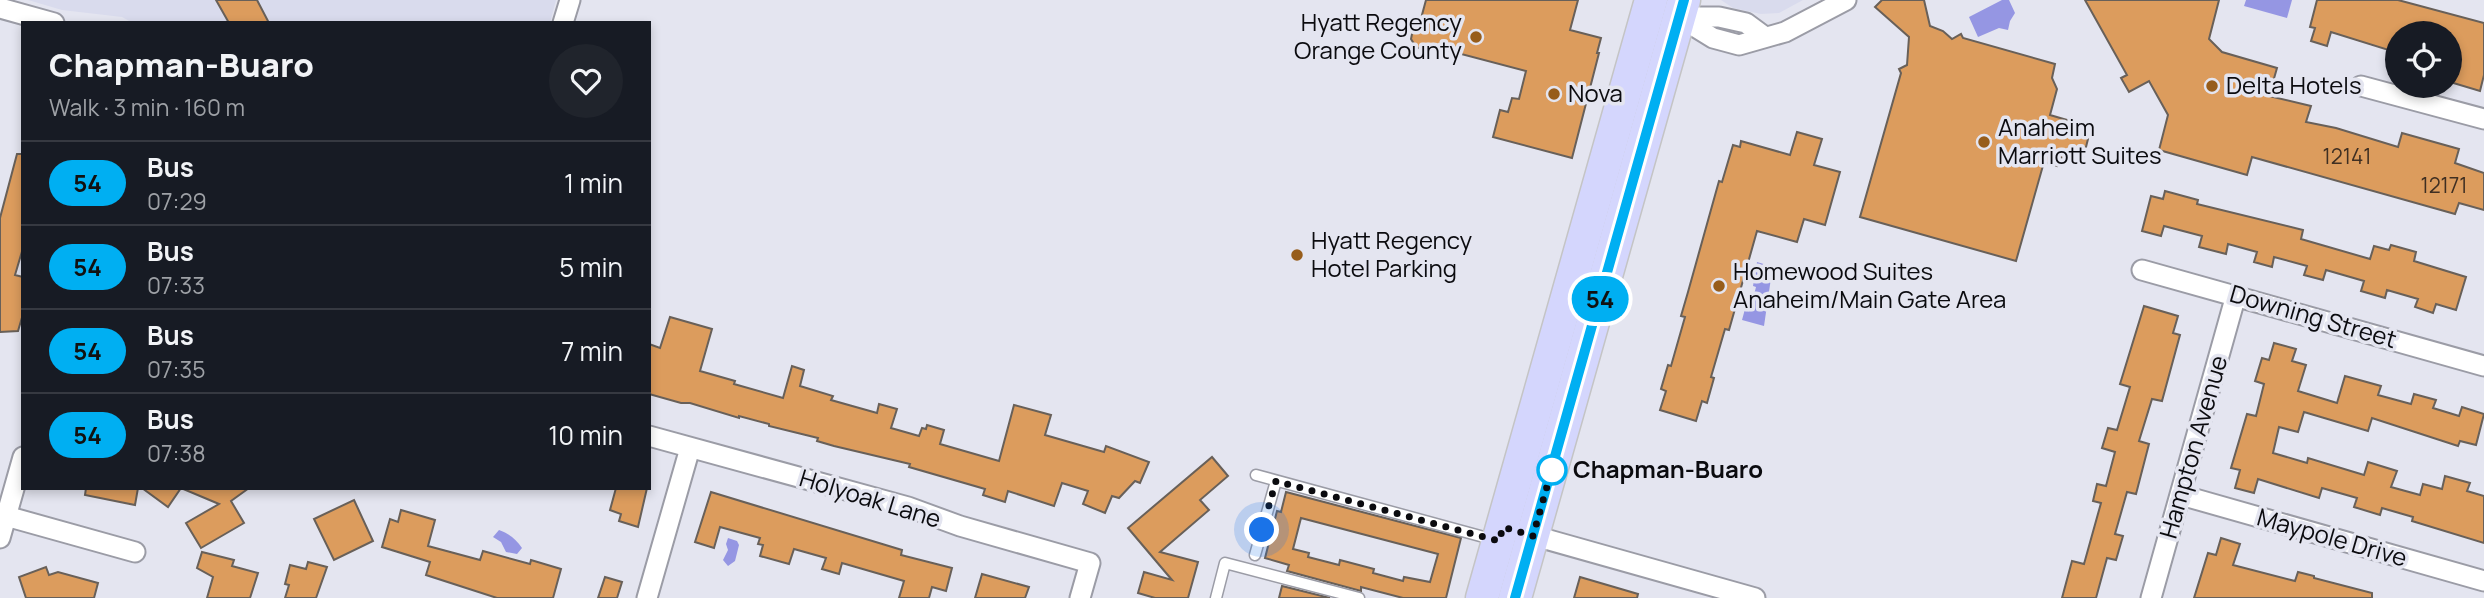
<!DOCTYPE html>
<html lang="en">
<head>
<meta charset="utf-8">
<style>
  body { margin:0; font-family:Manrope,sans-serif; background:#20242c; color:#f1f3f6; height:100vh; display:flex; flex-direction:column; font-size:26px; white-space:nowrap }
  * { box-sizing:border-box; margin:0 }
  p { font-size:23px; color:#9ea1a6 }
  .icon { flex:none; width:38px; height:38px; fill:none; stroke:currentColor; stroke-width:2; stroke-linecap:round; stroke-linejoin:round }
  .map { position:relative; flex:1; overflow:hidden }
  .side { position:absolute; left:21px; top:21px; width:630px; height:469px; display:flex; flex-direction:column; background:#171b24; border-radius:0px; box-shadow:0 4px 10px #0003 }
  .side>* { flex:none }
  .badge { padding:0 14px; border-radius:23px; font-size:24px; line-height:46px }
  .buttons { position:absolute; left:2385px; top:21px; display:grid; gap:14px }
  .buttons a { display:grid; place-items:center; width:77px; height:77px; border-radius:50%; background:#171b24; box-shadow:0 4px 10px #0003; font-size:35px }
  .you { position:absolute; width:35px; height:35px; margin:-18px; border:5px solid #fff; border-radius:50%; background:#1a73e8; box-shadow:0 0 0 10px #1a73e833 }
  .map>.badge { position:absolute; translate:-50% -50%; box-shadow:0 0 0 4px #fff }
  .round { display:grid; place-items:center; flex:none; width:74px; height:74px; border-radius:37px; background:#20242c }
  .headline { display:flex; align-items:center; justify-content:space-between; height:119px; padding:0 28px }
  h1 { font-size:33px; font-weight:800; line-height:52px }
  ul { padding:0; list-style:none }
  li { display:flex; align-items:center; gap:21px; height:84px; padding:0 28px; border-top:2px solid #363941 }
  li div { flex:1 }
  li b { display:block; font-size:26px }
  li em { font-style:normal }
  li .badge { min-width:77px; font-weight:700; text-align:center }
  .map>svg:first-child { display:block }
  .built { fill:#d9dbed }
  .water { fill:#9596e3 }
  .building { fill:#dc9c5d; stroke:#686059; stroke-width:2; fill-rule:evenodd }
  .lines { fill:none; stroke-linecap:round; stroke-linejoin:round }
  .lane-casing { stroke:#9b9ca6; stroke-width:13 }
  .street-casing { stroke:#9b9ca6; stroke-width:23 }
  .primary-casing { stroke:#c4c4c5; stroke-width:35 }
  .lane { stroke:#fff; stroke-width:10 }
  .street { stroke:#fff; stroke-width:19 }
  .primary { stroke:#d4d6fd; stroke-width:32 }
  .line-casing { stroke:#fff; stroke-width:16 }
  .line { stroke:#00aff2; stroke-width:10 }
  .walk { stroke:#0b0b0f; stroke-width:7; stroke-dasharray:0 12.6 }
  .poi-dot { fill:#975d1b; stroke:#e4e5f0; stroke-width:2.5 }
  .stop-dot { fill:#fff; stroke:#00aff2; stroke-width:3.5 }
  .labels { text-anchor:middle; stroke-width:7; stroke-linejoin:round; paint-order:stroke }
  .number-label { font-size:21px; fill:#3f2f22 }
  .poi-label { font-size:24px; fill:#0b0b0f; stroke:#e4e5f0; text-anchor:start }
  .street-label { font-size:24px; fill:#0b0b0f; stroke:#e4e5f0 }
  .stop-label { font-size:24px; font-weight:bold; fill:#0b0b0f; stroke:#e4e5f0; text-anchor:start }
</style>
</head>
<body>
<div class="map">
<svg width="2484" height="598" viewBox="0 0 2484 598">
  <rect width="100%" height="100%" fill="#e4e5f0"/>
  <!-- built -->
  <g class="built">
    <polygon points="28,0 556,0 550,23 133,23 122,17 62,10"/>
    <polygon points="1721,0 1803,0 1779,13 1761,14 1733,8"/>
  </g>
  <!-- water -->
  <g class="water">
    <polygon points="2002,0 2009,0 2015,13 2010,21 2008,30 1999,28 1978,37 1969,17"/>
    <polygon points="2246,0 2292,0 2287,18 2244,6"/>
    <polygon points="1757,262 1780,269 1777,279 1771,278 1764,326 1742,320 1745,309 1750,310 1756,287 1753,286"/>
    <path d="M499,530C510,534 516,539 522,548L517,554L506,552L501,542L493,537Z"/>
    <polygon points="728,538 737,541 739,545 735,561 728,566 723,560 728,550 726,544"/>
  </g>
  <!-- building -->
  <g class="building">
    <polygon points="216,0 257,0 269,23 229,23"/>
    <polygon points="1426,0 1578,0 1570,30 1601,38 1597,53 1599,53 1572,158 1493,137 1500,110 1508,112 1512,98 1519,99 1526,71 1431,46 1421,49 1416,47 1411,39 1412,34 1419,26"/>
    <polygon points="1882,0 1924,0 1930,26 1943,31 1952,39 1961,34 1963,38 2055,64 2052,78 2057,89 2050,115 2091,127 2082,163 2060,157 2057,166 2044,162 2016,261 1860,217 1901,73 1899,69 1907,65 1909,37 1875,7"/>
    <polygon points="2085,0 2219,0 2209,39 2222,52 2277,68 2269,96 2311,106 2306,122 2336,128 2398,147 2402,133 2459,149 2455,163 2484,173 2484,210 2459,203 2455,214 2252,157 2247,175 2159,150 2168,115 2149,81 2129,92 2121,78 2127,75"/>
    <polygon points="2317,0 2398,0 2484,23 2484,75 2480,91 2450,82 2450,33 2398,33 2398,53 2331,32 2327,46 2311,41 2315,28 2310,27"/>
    <polygon points="1797,132 1822,139 1814,165 1840,172 1825,225 1804,219 1797,242 1757,231 1729,330 1725,329 1711,377 1714,378 1707,403 1702,401 1696,421 1660,410 1666,391 1661,389 1668,365 1671,366 1685,317 1681,316 1688,292 1719,181 1722,182 1733,145 1740,147 1741,141 1790,155"/>
    <polygon points="17,154 23,154 23,248 15,275 23,277 23,314 18,331 0,332 0,218"/>
    <polygon points="2165,191 2198,200 2197,204 2303,230 2301,239 2370,259 2374,246 2389,250 2391,245 2416,252 2414,261 2466,277 2456,310 2436,304 2433,313 2415,307 2418,299 2387,290 2385,298 2361,291 2364,281 2326,270 2323,280 2304,275 2307,266 2274,257 2272,267 2254,262 2257,252 2228,244 2226,254 2199,247 2202,236 2164,226 2161,236 2142,231 2151,196 2163,199"/>
    <polygon points="2144,306 2178,316 2173,333 2180,335 2162,401 2152,399 2139,441 2149,444 2136,494 2127,492 2115,534 2123,536 2116,560 2107,558 2096,598 2062,598 2072,561 2084,564 2101,503 2093,501 2097,484 2106,486 2115,452 2102,448 2108,428 2117,430 2130,387 2120,384"/>
    <polygon points="670,317 712,329 700,371 735,381 734,384 783,398 792,366 804,370 800,386 833,396 831,400 877,413 879,404 897,409 891,428 919,436 922,428 926,429 927,425 944,430 940,444 999,461 1014,405 1051,415 1045,435 1104,452 1106,446 1149,462 1140,483 1135,481 1119,498 1112,496 1105,513 1083,504 1088,491 1062,483 1054,506 1008,491 1005,502 983,495 985,489 909,467 910,464 834,446 817,441 818,438 769,426 769,424 739,416 739,418 690,403 681,403 649,394 649,344 660,348"/>
    <polygon points="2274,343 2296,349 2292,361 2306,365 2298,391 2337,403 2345,376 2381,386 2378,395 2411,404 2414,394 2436,400 2433,408 2459,416 2462,407 2484,414 2476,445 2460,441 2458,446 2372,418 2368,431 2304,412 2298,432 2279,427 2273,453 2307,463 2308,458 2364,475 2368,462 2397,471 2391,487 2420,495 2423,484 2442,489 2445,476 2470,483 2467,491 2484,496 2484,543 2412,521 2413,517 2382,508 2380,515 2354,507 2357,498 2322,488 2319,498 2258,479 2254,493 2235,488 2240,470 2231,468 2247,414 2256,416 2264,384 2255,381 2262,358 2269,360"/>
    <polygon points="1212,457 1228,476 1200,500 1209,510 1160,552 1198,562 1188,598 1155,598 1138,593 1144,572 1172,580 1128,528"/>
    <polygon points="86,488 138,488 135,505 85,495"/>
    <polygon points="142,488 249,488 231,501 244,523 201,548 186,523 219,504 181,488 168,507"/>
    <polygon points="616,488 647,488 638,527 619,521 621,514 610,510"/>
    <polygon points="711,492 902,550 901,555 952,568 946,591 932,587 929,598 899,598 904,581 842,563 839,574 822,569 826,558 794,549 789,564 760,556 763,545 758,544 760,538 720,527 714,548 695,542"/>
    <path d="M1286,492L1461,538L1446,598H1403L1361,587V591L1287,571L1289,565L1265,558L1277,511L1281,512ZM1301,518L1438,554L1430,582L1404,577L1403,581L1373,573L1374,569L1340,560L1339,565L1308,557L1309,553L1293,549Z"/>
    <polygon points="354,500 373,541 334,560 314,519"/>
    <polygon points="401,510 435,520 428,546 480,560 483,551 530,564 531,560 561,569 553,598 497,598 426,575 430,562 382,547 390,519 398,522"/>
    <polygon points="2221,538 2240,544 2233,565 2295,581 2298,572 2314,576 2314,578 2372,593 2372,598 2194,598 2208,553 2216,555"/>
    <polygon points="202,552 234,560 232,566 258,573 250,598 207,598 213,577 197,568"/>
    <polygon points="308,562 327,567 316,598 285,598 289,585 285,584 290,565 306,569"/>
    <polygon points="46,567 49,575 58,572 98,583 94,598 26,598 19,577"/>
    <polygon points="982,574 1029,587 1025,598 975,598"/>
    <polygon points="605,577 622,582 617,598 598,598"/>
    <polygon points="1580,577 1638,594 1637,598 1574,598"/>
    <polygon points="1282,586 1330,598 1279,598"/>
  </g>
  <g class="lines">
    <!-- lane casing -->
    <g class="lane-casing">
      <g id="lane">
        <polyline points="1256,475 1495,540"/>
        <polyline points="1255,555 1276,481"/>
        <polyline points="1216,598 1225,563 1359,598"/>
      </g>
    </g>
    <!-- street casing -->
    <g class="street-casing">
      <g id="street">
        <polyline points="0,8 54,23"/>
        <polyline points="1679,17 1713,38 1739,45 1785,32 1846,0"/>
        <polyline points="1680,17 1719,17 1746,23 1765,37"/>
        <polyline points="563,23 570,0"/>
        <polyline points="2361,86 2484,119"/>
        <polyline points="2142,270 2484,366"/>
        <polyline points="649,436 908,507 960,526 1090,563 1080,598"/>
        <polyline points="2181,495 2484,581"/>
        <polyline points="6,516 135,552"/>
        <polyline points="1524,533 1755,598"/>
        <polyline points="0,538 23,457"/>
        <polyline points="647,598 690,448"/>
        <polyline points="2151,598 2236,295"/>
      </g>
    </g>
    <!-- primary casing -->
    <g class="primary-casing">
      <g id="primary">
        <polyline points="1482,598 1651,0"/>
        <polyline points="1515,598 1684,0"/>
      </g>
    </g>
    <!-- lane -->
    <use href="#lane" class="lane"/>
    <!-- street -->
    <use href="#street" class="street"/>
    <!-- primary -->
    <use href="#primary" class="primary"/>
  </g>
  <g class="lines">
    <!-- line casing -->
    <g class="line-casing">
      <polyline id="line" points="1515,598 1684,0"/>
    </g>
    <!-- line -->
    <use href="#line" class="line"/>
    <!-- walk -->
    <polyline class="walk" points="1262,530 1276,481 1499,541 1503,527 1533,536 1555,458 1552,470"/>
  </g>
  <!-- markers -->
  <g class="poi-dot">
    <circle cx="1476" cy="37" r="7"/>
    <circle cx="2212" cy="86" r="7"/>
    <circle cx="1554" cy="94" r="7"/>
    <circle cx="1984" cy="142" r="7"/>
    <circle cx="1297" cy="255" r="7"/>
    <circle cx="1719" cy="286" r="7"/>
  </g>
  <circle class="stop-dot" cx="1552" cy="470" r="14"/>
  <g class="labels">
    <!-- number labels -->
    <g class="number-label">
      <text x="2347" y="164">12141</text>
      <text x="2444" y="193">12171</text>
    </g>
    <!-- poi labels -->
    <g class="poi-label">
      <text x="1462" y="31" text-anchor="end">Hyatt Regency<tspan x="1462" dy="28">Orange County</tspan></text>
      <text x="2226" y="94">Delta Hotels</text>
      <text x="1568" y="102">Nova</text>
      <text x="1998" y="136">Anaheim<tspan x="1998" dy="28">Marriott Suites</tspan></text>
      <text x="1311" y="249">Hyatt Regency<tspan x="1311" dy="28">Hotel Parking</tspan></text>
      <text x="1733" y="280">Homewood Suites<tspan x="1733" dy="28">Anaheim/Main Gate Area</tspan></text>
    </g>
    <!-- street labels -->
    <g class="street-label">
      <text transform="translate(2313 317) rotate(16)" y="8">Downing Street</text>
      <text transform="translate(2194 447) rotate(-74)" y="8">Hampton Avenue</text>
      <text transform="translate(870 499) rotate(17)" y="8">Holyoak Lane</text>
      <text transform="translate(2332 538) rotate(16)" y="8">Maypole Drive</text>
    </g>
    <!-- stop labels -->
    <g class="stop-label">
      <text x="1573" y="478">Chapman-Buaro</text>
    </g>
  </g>
</svg>
<div class="buttons">
<a><svg class="icon" aria-label="locate" viewBox="0 0 24 24"><circle cx="12" cy="12" r="6"/><path d="M12 2v4M12 18v4M2 12h4M18 12h4"/></svg></a>
</div>
<div class="you" style="left:1262px;top:530px"></div>
<b class="badge" style="left:1600px;top:299px;background:#00aff2;color:#111">54</b>
<section class="side">
<div class="headline"><div><h1>Chapman-Buaro</h1><p>Walk · 3 min · 160 m</p></div><a class="round"><svg class="icon" aria-label="heart" viewBox="0 0 24 24"><path d="M12 20l-8-8c-3-5 5-10 8-4 3-6 11-1 8 4z"/></svg></a></div>
<ul>
<li><span class="badge" style="background:#00aff2;color:#111">54</span><div><b>Bus</b><p>07:29</p></div><em>1 min</em></li>
<li><span class="badge" style="background:#00aff2;color:#111">54</span><div><b>Bus</b><p>07:33</p></div><em>5 min</em></li>
<li><span class="badge" style="background:#00aff2;color:#111">54</span><div><b>Bus</b><p>07:35</p></div><em>7 min</em></li>
<li><span class="badge" style="background:#00aff2;color:#111">54</span><div><b>Bus</b><p>07:38</p></div><em>10 min</em></li>
</ul>
</section>
</div>
</body>
</html>
